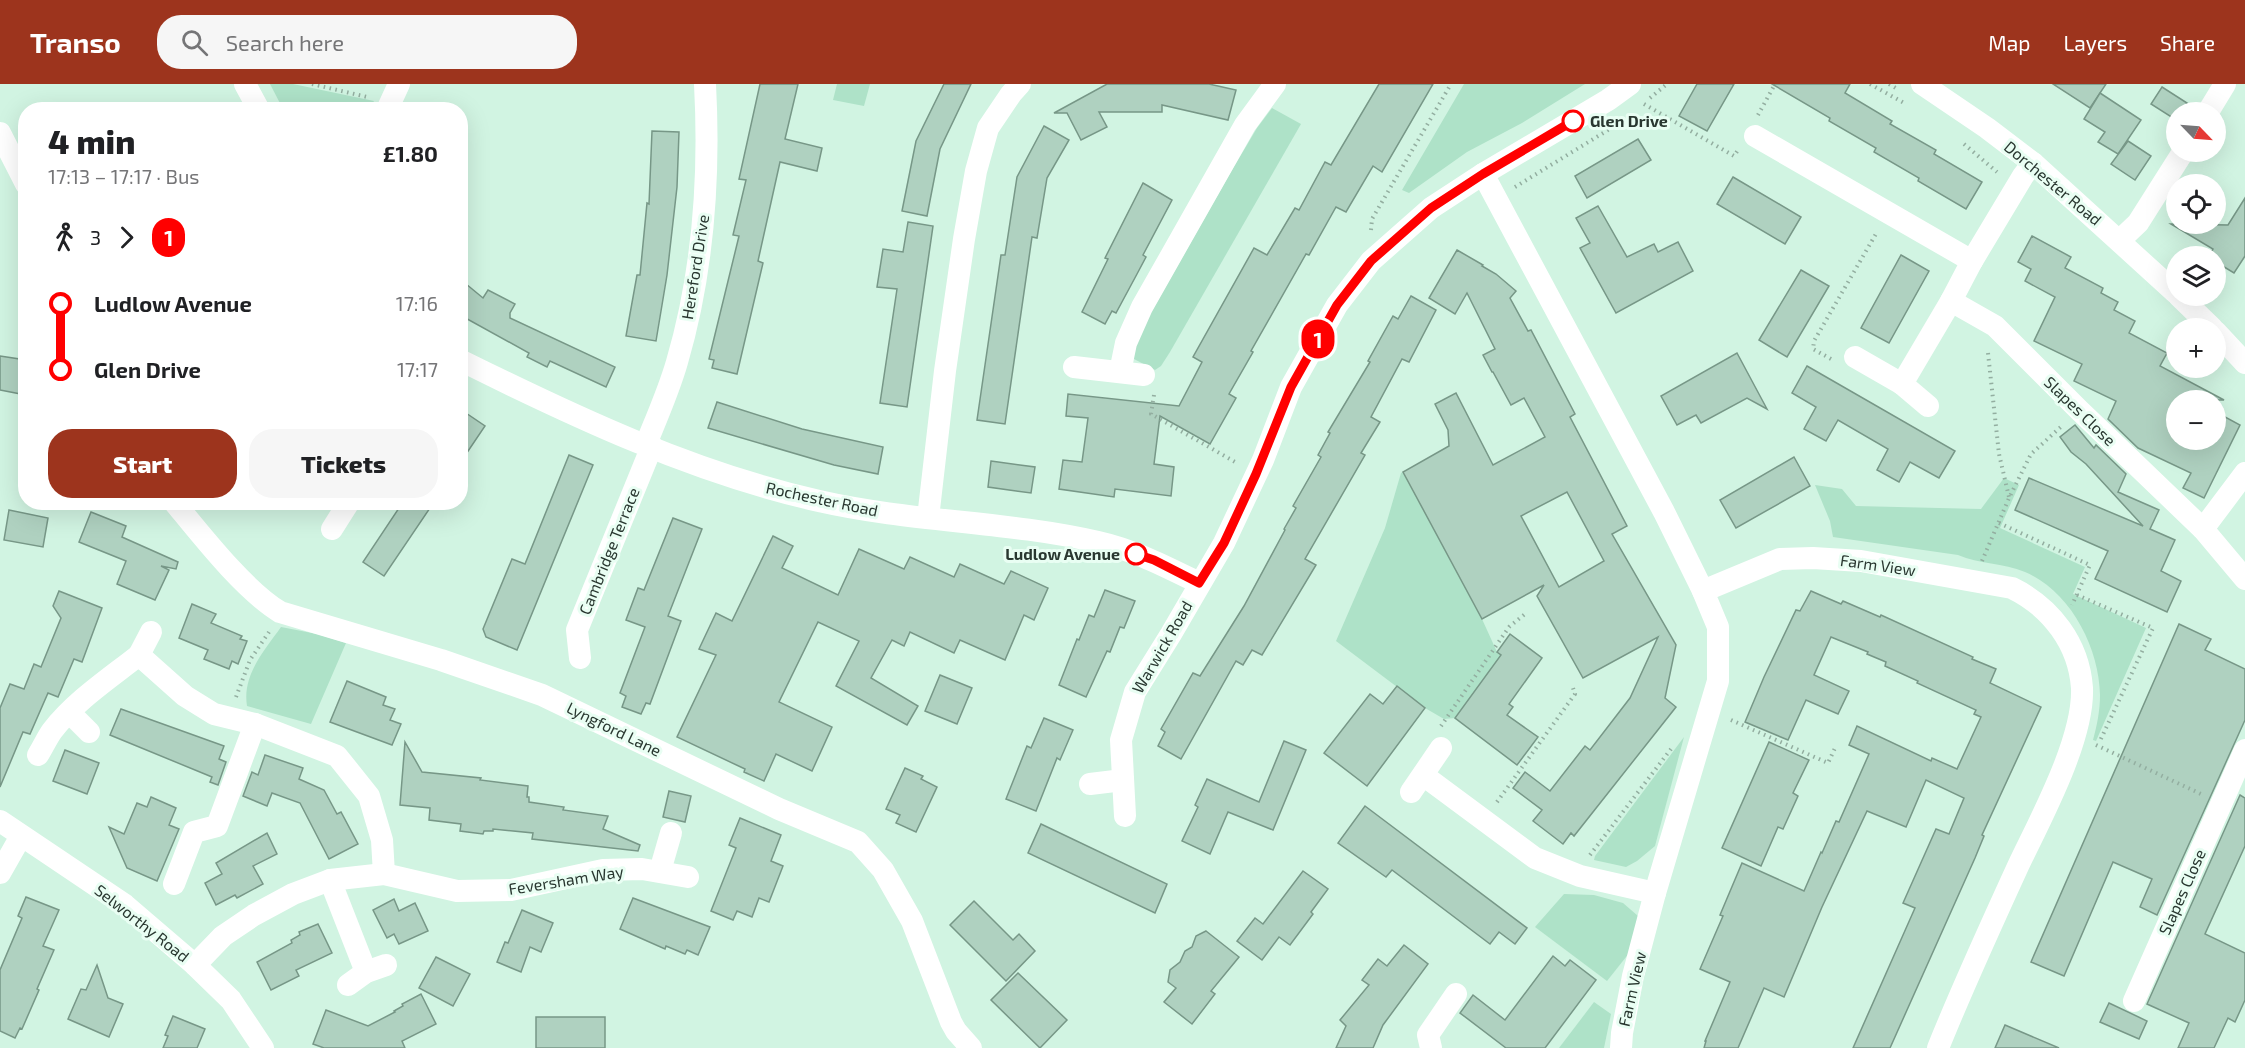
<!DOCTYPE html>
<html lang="en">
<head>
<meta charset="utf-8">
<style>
  body { margin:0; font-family:"Exo 2",sans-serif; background:#f6f6f6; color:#202124; height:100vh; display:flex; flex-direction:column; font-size:22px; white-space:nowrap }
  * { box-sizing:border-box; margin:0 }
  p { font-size:20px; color:#757577 }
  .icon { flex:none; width:33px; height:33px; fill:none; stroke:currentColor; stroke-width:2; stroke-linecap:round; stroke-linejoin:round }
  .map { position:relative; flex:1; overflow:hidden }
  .panel { position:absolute; left:18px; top:18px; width:450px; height:408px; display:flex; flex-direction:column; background:#fff; border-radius:24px; box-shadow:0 6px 24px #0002 }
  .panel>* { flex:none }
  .badge { padding:0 12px; border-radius:20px; font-size:21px; line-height:39px }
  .needle { width:39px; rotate:115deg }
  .controls { position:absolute; left:2166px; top:18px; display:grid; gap:12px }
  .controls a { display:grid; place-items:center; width:60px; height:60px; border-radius:50%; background:#fff; box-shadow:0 6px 24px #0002; font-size:30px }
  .map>.badge { position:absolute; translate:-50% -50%; box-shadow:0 0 0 3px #fff }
  .legs { display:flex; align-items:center; gap:9px; height:66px; padding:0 30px; font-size:20px }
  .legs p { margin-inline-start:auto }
  .overview { display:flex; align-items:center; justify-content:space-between; height:102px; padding:0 30px }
  h1 { font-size:33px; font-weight:800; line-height:45px }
  .button { display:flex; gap:12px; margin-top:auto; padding:12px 30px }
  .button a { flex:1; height:69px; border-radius:24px; background:#9d341d; color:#fff; font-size:24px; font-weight:800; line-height:69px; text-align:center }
  .button a+a { background:#f6f6f6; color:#202124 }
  ul { padding:0 30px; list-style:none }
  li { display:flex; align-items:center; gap:21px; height:66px; font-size:22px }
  li i { display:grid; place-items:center; width:9px; height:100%; margin:0 8px; background:currentColor }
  li i::after { content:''; width:15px; height:15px; margin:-8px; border:4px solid; border-radius:50%; background:#fff }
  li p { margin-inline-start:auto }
  li:first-child i { background:linear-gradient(#0000 50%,currentColor 0) }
  li:last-child i { background:linear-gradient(currentColor 50%,#0000 0) }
  header { display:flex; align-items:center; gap:36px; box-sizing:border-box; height:84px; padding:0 30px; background:#9d341d; color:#fff }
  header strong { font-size:28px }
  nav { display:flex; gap:33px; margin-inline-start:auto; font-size:21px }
  .search { width:420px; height:54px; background:#f6f6f6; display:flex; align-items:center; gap:15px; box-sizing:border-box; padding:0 21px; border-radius:24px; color:#757577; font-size:22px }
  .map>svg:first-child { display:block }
  .green { fill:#aee2c8 }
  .building { fill:#afd1c0; stroke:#779787; stroke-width:1.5; fill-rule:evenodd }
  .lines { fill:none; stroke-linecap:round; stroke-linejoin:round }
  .path { stroke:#93aea0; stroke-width:4; stroke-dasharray:1.5 4.5; stroke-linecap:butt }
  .street { stroke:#fff; stroke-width:22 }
  .line-1-casing { stroke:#fff; stroke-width:14 }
  .line-1 { stroke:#f00; stroke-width:9 }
  .stop-1-dot { fill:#fff; stroke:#f00; stroke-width:3 }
  .labels { text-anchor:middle; stroke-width:6; stroke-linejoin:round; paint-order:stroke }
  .stop-label { font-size:16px; font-weight:bold; fill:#293730; stroke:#e9fef3; text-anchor:start }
  .street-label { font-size:16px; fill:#293730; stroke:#e9fef3 }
</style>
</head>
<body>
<header>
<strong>Transo</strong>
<div class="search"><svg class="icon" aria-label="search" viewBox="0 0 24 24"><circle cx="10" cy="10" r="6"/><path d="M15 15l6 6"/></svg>Search here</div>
<nav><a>Map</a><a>Layers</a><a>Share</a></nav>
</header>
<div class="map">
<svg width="2245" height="964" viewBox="0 0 2245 964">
  <rect width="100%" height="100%" fill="#d1f4e2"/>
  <!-- green -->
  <g class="green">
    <polygon points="270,0 293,0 374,17 369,25 283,25"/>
    <polygon points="837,0 870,0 864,22 833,16"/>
    <polygon points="1464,0 1585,0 1522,39 1467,68 1409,109 1402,106"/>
    <polygon points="1272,24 1301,40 1170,268 1161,282 1155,286 1134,275 1132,270 1141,246 1232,86 1257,44"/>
    <polygon points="1403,388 1482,535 1497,568 1501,571 1455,634 1444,635 1425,624 1336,557 1385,444 1401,389"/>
    <path d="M2004,394L2019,401L2000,444L2085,483L2073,510L2146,544L2096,657L2093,656C2097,641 2100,627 2100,611C2099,563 2070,507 2025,488C2003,479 1979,480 1958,471L1833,453L1830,437L1815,401L1842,405L1856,422L1981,425Z"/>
    <path d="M281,543L317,550L346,559L311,640L247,622C242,591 264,567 281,543Z"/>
    <polygon points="1684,653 1655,762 1637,777 1626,783 1594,776 1595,772"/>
    <polygon points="1564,810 1594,811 1623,819 1638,832 1630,868 1607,897 1535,843"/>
    <polygon points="1594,918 1611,930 1604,964 1559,964"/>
  </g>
  <!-- building -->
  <g class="building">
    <polygon points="760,0 798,0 785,55 822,64 817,87 780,78 758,177 763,179 737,290 712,284 714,276 709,275 739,152 733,151 746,96 739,95"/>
    <polygon points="944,0 971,0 940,65 927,132 902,127 916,57"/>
    <polygon points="1107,0 1209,0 1236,6 1228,36 1162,21 1162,28 1099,28 1107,43 1081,56 1067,29 1054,29"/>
    <polygon points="1379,0 1433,0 1382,88 1373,82 1346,128 1336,123 1309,171 1306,170 1251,267 1253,268 1229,310 1236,314 1210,360 1160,332 1154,380 1174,383 1171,412 1115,405 1114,413 1059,405 1063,376 1082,378 1088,334 1066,332 1068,310 1179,322 1202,278 1193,273 1254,164 1267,171 1295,124 1299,126 1325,78 1331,81"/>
    <polygon points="1697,0 1734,0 1707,47 1679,32"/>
    <polygon points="1772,0 1850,0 1845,9 1892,37 1890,40 1936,66 1934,70 1982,98 1966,125 1918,97 1919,94 1874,68 1876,64 1829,37 1830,34"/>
    <polygon points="2053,0 2106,0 2090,24"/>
    <polygon points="2162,3 2187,19 2181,28 2176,28 2176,36 2151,20"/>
    <polygon points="2100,9 2141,36 2118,70 2098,58 2105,48 2084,35"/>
    <polygon points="1044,42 1069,56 1047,94 1037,154 1032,153 1005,340 977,336 1001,171 1005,171 1017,93"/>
    <polygon points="652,47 679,48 677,103 667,191 656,257 626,252 637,191 640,191 647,119 649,120"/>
    <polygon points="1638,55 1651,76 1587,114 1575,92"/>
    <polygon points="2128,57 2151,72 2135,96 2111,80"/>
    <polygon points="1733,93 1801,133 1785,160 1717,120"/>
    <polygon points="1143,99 1172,116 1143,171 1146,173 1137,190 1116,229 1112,227 1105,240 1082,228 1108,175 1105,174"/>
    <polygon points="2245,114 2245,172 2234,189 2216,178 2216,172 2209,172 2213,165 2171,140 2228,141"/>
    <polygon points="1598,122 1627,173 1654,160 1658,168 1678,158 1693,187 1616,229 1580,164 1590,159 1576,134"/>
    <polygon points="908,138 933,142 907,323 880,319 897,205 877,203 883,165 903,168"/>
    <polygon points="2032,152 2071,173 2065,184 2103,204 2101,209 2118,218 2114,226 2135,237 2129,249 2167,269 2160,282 2224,316 2176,316 2176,356 2216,356 2216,328 2240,341 2204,414 2183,404 2191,389 2138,364 2108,335 2116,317 2074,297 2082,280 2034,257 2055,213 2025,197 2031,185 2018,178"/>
    <path d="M1457,166L1483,181L1482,182L1496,190L1516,207L1510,214L1528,247L1531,246L1575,330L1570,333L1627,442L1612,450L1676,561L1665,614L1676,623L1574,752L1571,749L1563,760L1533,737L1542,726L1513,704L1525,688L1550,707L1585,662L1590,666L1630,614L1658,553L1583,594L1537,512L1544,501L1482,535L1403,388L1449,362L1448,346L1435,320L1456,309L1493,381L1545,353L1524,314L1511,321L1493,288H1492L1483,271L1495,265L1467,209L1455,230L1429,214ZM1567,408L1604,477L1559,503L1521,432Z"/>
    <polygon points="1901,171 1929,187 1889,259 1861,244"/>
    <polygon points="1801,186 1829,202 1787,273 1759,256"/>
    <polygon points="460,195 483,214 488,206 515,220 510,229 510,234 615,283 606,303 550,277 547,283 527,273 529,269 460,231"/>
    <polygon points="1411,212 1436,226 1409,278 1402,275 1371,333 1380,338 1361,369 1365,371 1305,475 1316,481 1262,571 1252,566 1243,581 1236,577 1181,675 1158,662 1165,648 1161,645 1193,589 1200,592 1244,522 1285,446 1284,445 1296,424 1293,422 1321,373 1318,371 1330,349 1328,348 1370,278 1368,277 1393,232 1398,235"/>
    <polygon points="1737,269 1767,325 1747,314 1701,339 1696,331 1677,341 1661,312"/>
    <polygon points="0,272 26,276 26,311 0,306"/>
    <polygon points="1807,282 1955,367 1939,394 1910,378 1899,398 1877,386 1888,365 1838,336 1826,357 1804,345 1816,323 1792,309"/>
    <polygon points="717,318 802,345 883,363 878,390 834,381 708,344"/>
    <polygon points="460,325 485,342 460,379"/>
    <polygon points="2075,341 2094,364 2096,361 2126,390 2118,408 2159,426 2150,445 2175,456 2161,487 2181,497 2167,528 2095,495 2108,467 2015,426 2029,394 2143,442 2086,380 2071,368 2060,353"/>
    <polygon points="569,371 593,381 517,566 486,553 483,545 512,475 525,480"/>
    <polygon points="1794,373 1810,402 1736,444 1720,416"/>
    <polygon points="991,377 1035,383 1031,409 988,403"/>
    <polygon points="403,418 434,418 384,492 363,478"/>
    <polygon points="9,426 48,434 43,463 4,456"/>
    <polygon points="91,428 126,442 122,453 178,478 176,485 161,482 169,486 155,516 117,500 126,477 79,458"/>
    <polygon points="673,434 702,445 668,532 681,537 650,620 646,619 641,630 622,623 626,612 620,609 645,543 626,536 638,504 644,506"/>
    <polygon points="773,452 793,462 782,484 838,511 859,465 904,485 910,473 954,493 960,480 1004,500 1011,487 1048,504 1034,536 1024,531 1005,576 960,556 954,569 910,548 904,562 892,556 871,594 918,622 907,641 836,602 859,557 818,538 779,618 832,643 812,687 776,670 764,697 744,688 745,685 677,653 716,571 699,565 716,529 732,537"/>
    <polygon points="1105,506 1135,517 1124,544 1120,543 1110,568 1107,567 1086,613 1059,601 1077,555 1079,556 1089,531 1094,533"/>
    <polygon points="59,507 102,524 82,578 74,575 58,613 48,609 30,650 23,648 0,703 0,624 10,600 24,605 34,580 41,583 61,534 53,522"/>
    <polygon points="1811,507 1841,520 1843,517 1880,533 1881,531 1973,573 1972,575 1996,585 1990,599 2041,623 1982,751 1984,752 1975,774 1890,964 1853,964 1915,824 1903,819 1936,745 1949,750 1964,714 1926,696 1906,743 1867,727 1822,823 1784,913 1764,904 1738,964 1704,964 1706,957 1705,957 1730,898 1700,885 1723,832 1720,831 1742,779 1804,807 1821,768 1822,769 1836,737 1839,738 1869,670 1849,661 1857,642 1931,677 1932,674 1957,685 1981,633 1974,630 1976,626 1917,599 1918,597 1885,582 1886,578 1867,570 1868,568 1831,553 1814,591 1849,607 1838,630 1806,616 1788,656 1745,638 1764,593 1796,526 1800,527"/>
    <polygon points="192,520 216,530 211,539 242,552 240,555 247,557 238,580 232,577 229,585 204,575 208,566 179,554"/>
    <polygon points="2179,540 2211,555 2205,566 2245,585 2245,636 2157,831 2140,823 2152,795 2113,778 2064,892 2031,878"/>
    <polygon points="1510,550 1542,574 1509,620 1513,623 1507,631 1538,653 1517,681 1455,634 1501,571 1497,568"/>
    <polygon points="940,591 972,604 957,640 925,627"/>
    <polygon points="347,597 386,613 383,621 395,625 390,636 401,640 392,661 330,638"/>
    <polygon points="1397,602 1425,624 1367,702 1324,669 1370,610 1383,620"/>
    <polygon points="121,625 224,662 219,675 226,678 218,701 210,698 212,693 110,651"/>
    <polygon points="1044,634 1073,646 1060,676 1057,674 1036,727 1006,715 1027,662 1031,664"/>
    <polygon points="1284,657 1306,666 1273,746 1228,728 1210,770 1182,757 1198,723 1195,721 1207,695 1259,718"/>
    <polygon points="405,658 422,688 481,694 480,696 528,702 527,713 529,713 529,718 564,723 563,726 608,732 603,745 640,761 638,767 532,755 533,749 493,745 493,747 484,747 483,750 460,747 461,740 429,736 430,724 400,721"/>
    <polygon points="1769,658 1809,676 1793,709 1798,712 1783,745 1778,743 1761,782 1722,764"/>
    <polygon points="65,666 99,679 87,710 53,697"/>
    <polygon points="265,671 303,684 299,695 324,706 337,730 341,728 358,760 329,775 300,719 272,709 267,722 243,712 252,688 258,691"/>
    <polygon points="905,684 923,692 921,695 937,703 916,748 896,739 900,731 886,725"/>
    <polygon points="669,707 691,712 685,738 663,733"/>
    <polygon points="2240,711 2245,714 2245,762 2205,850 2245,869 2245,916 2235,938 2228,934 2214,964 2178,964 2189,939 2147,920"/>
    <polygon points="151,713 176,724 169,741 179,745 157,797 127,784 109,743 124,750 137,719 147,723"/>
    <polygon points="1365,722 1527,844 1515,860 1499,848 1490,860 1392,786 1386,793 1338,759"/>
    <polygon points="740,734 781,751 771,777 783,782 769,818 759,814 752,833 737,827 733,836 711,827 736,764 729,761"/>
    <polygon points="1041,740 1167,800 1155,829 1028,769"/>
    <polygon points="267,749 277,770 253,782 263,800 237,814 235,811 216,821 205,799 222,790 216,779"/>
    <polygon points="1303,787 1328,805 1311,828 1313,830 1290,861 1279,853 1262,876 1237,857 1255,834 1263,840"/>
    <polygon points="26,813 59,826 43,862 54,866 37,905 39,906 22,945 20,944 15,954 0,947 0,886 22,834 18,832"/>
    <polygon points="633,814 710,843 698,871 687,866 685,870 666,862 665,865 620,845"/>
    <polygon points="394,815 399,827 415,819 428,847 399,860 394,850 387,854 373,826"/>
    <polygon points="974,817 1013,856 1019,850 1035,867 1006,897 950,841"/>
    <polygon points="522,826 553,839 541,868 530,863 521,888 497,878 505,858 508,859"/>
    <polygon points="318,840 332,869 296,886 299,892 271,906 257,878 292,859 291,856 300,851 299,848"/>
    <polygon points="1206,847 1239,873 1211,907 1215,910 1192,940 1164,918 1176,904 1168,898 1170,886 1180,878 1185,867 1192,863 1196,852"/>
    <polygon points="1404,861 1428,880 1383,941 1373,964 1336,964 1346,942 1340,936 1369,901 1362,896 1378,875 1387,882"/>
    <polygon points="1553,872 1565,882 1570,876 1596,896 1545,964 1506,964 1460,929 1473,911 1505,936"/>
    <polygon points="436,873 470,890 453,922 419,904"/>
    <polygon points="97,881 108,914 123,920 109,953 68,935 81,905 86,906"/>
    <polygon points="1018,889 1067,936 1040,964 991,916"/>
    <polygon points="421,910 436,940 402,957 405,964 324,964 313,960 326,926 368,942 395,928 394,927 403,922 402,920"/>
    <polygon points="2109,919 2147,937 2139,955 2100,938"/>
    <polygon points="173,932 205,945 197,964 163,964 168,952 165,951"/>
    <rect x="536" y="933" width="69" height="31"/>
    <polygon points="2005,941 2059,964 1995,964"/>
  </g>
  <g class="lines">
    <!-- path -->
    <g class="path">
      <polyline points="312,0 367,13"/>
      <polyline points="1870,0 1906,20"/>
      <polyline points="1889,0 1899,6"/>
      <polyline points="1650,14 1667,0"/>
      <polyline points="1644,20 1734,72 1738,66"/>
      <polyline points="1758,31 1775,0"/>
      <polyline points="1964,60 1997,88"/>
      <polyline points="1515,103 1626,35"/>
      <polyline points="1371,146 1372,135 1451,0"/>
      <polyline points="1988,269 1999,370 2009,413"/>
      <polyline points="1831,275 1813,265 1814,257 1877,148"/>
      <polyline points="1154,311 1151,330 1237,379"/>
      <polyline points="1999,439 2090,481 2072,521"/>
      <polyline points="1982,477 2009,414 2031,370 2063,341"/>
      <polyline points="2077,511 2153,544 2099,659"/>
      <polyline points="236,613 250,576 269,548"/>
      <polyline points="1731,636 1828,679 1835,664"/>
      <polyline points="1441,642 1509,543 1525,530"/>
      <polyline points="2096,661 2201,710"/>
      <polyline points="1497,718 1575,610 1572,601"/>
      <polyline points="1590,771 1671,665"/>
    </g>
    <!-- street -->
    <g class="street">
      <polyline points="245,0 259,26"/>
      <polyline points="1922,0 1987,44 2033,79 2176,209"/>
      <polyline points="387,26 399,0"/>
      <polyline points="2208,28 2225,0"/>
      <polyline points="0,49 26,100"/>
      <polyline points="1755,52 1972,177"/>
      <polyline points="2033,79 2023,92 1972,177 1951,217 1995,242 2079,326 2203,445 2245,495"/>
      <polyline points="1483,90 1664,428 1703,507"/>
      <polyline points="2120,156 2138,139 2183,68"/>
      <polyline points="2179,212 2212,244"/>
      <polyline points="2216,248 2245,279"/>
      <polyline points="1855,273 1902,300 1928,322"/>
      <path d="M460,276C575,333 694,389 819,417C911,438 1006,437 1098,458C1134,466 1166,483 1199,499"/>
      <polyline points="1074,283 1144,291"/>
      <polyline points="1120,288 1126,259 1142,223 1245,41 1275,0"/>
      <polyline points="1902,300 1951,217"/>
      <path d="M646,360C657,333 669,306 677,278C703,189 710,93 705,0"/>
      <path d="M174,418C202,452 244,506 280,528L441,576L542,611L779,725L858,758L883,786L912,837L951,938L956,947L971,964"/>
      <polyline points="928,434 945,287 964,155 976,87 988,44 1011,10 1020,0"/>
      <polyline points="332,445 349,418"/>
      <polyline points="2203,445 2245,389"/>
      <polyline points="139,571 151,548"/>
      <polyline points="580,574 577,546 652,362"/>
      <polyline points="70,629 89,648"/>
      <path d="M38,671C43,663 47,654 52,647C75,617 110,594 139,571L185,612L214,630L255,640L337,672L369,712L382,756L384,790"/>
      <polyline points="1423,691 1535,774 1580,792 1655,809"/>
      <polyline points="1090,700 1123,696"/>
      <polyline points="1411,708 1441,664"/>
      <polyline points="1125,732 1121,656 1135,608 1171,550 1224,459 1263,376 1291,303 1337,221 1371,177 1431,124 1483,90 1608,16 1630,0"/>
      <polyline points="0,737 125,821 195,881 231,916 263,964"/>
      <polyline points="660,787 671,749"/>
      <polyline points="0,789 21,752"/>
      <polyline points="330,796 366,888"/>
      <polyline points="174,800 194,748 217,742 255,640"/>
      <polyline points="195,881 223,852 254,831 293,810 330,796 384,790 457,807 511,806 603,786 642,785 688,793"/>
      <polyline points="348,901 366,888 386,881"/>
      <polyline points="2134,917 2245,666"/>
      <polyline points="1431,964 1428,951 1456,910"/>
      <path d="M1621,964L1622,949L1633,892L1655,809L1718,597V543L1703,507L1780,475L1813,474L1861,477L2012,504C2051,523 2079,560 2082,604C2084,655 2041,734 2019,780C1991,841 1963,902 1938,964"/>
    </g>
  </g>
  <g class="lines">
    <!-- line-1 casing -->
    <g class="line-1-casing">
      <polyline id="line-1" points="1136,470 1154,476 1199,499 1224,459 1256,390 1291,303 1337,221 1371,177 1431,124 1483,90 1573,37"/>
    </g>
    <!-- line-1 -->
    <use href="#line-1" class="line-1"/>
  </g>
  <!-- markers -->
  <g class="stop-1-dot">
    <circle cx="1573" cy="37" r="10"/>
    <circle cx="1136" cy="470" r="10"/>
  </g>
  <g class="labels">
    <!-- stop labels -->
    <g class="stop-label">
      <text x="1590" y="43">Glen Drive</text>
      <text x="1120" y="476" text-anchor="end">Ludlow Avenue</text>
    </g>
    <!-- street labels -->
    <g class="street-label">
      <text transform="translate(2053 99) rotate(40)" y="6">Dorchester Road</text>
      <text transform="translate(695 183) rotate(-81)" y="6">Hereford Drive</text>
      <text transform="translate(2080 327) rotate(44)" y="6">Slapes Close</text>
      <text transform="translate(822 415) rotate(12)" y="6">Rochester Road</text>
      <text transform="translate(609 467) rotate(-68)" y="6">Cambridge Terrace</text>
      <text transform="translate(1878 481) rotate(8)" y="6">Farm View</text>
      <text transform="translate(1162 563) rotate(-60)" y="6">Warwick Road</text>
      <text transform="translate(614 645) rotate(26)" y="6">Lyngford Lane</text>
      <text transform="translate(566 796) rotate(-9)" y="6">Feversham Way</text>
      <text transform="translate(2182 808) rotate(-66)" y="6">Slapes Close</text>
      <text transform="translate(142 839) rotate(38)" y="6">Selworthy Road</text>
      <text transform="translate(1632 905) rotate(-77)" y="6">Farm View</text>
    </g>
  </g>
</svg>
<div class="controls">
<a><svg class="needle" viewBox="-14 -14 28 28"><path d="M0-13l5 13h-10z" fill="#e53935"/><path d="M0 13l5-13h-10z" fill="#757577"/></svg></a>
<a><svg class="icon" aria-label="locate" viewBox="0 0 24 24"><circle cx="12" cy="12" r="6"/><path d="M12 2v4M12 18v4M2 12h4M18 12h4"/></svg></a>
<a><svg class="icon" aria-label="layers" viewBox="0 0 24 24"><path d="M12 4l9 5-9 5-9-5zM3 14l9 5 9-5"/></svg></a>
<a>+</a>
<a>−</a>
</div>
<b class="badge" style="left:1318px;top:255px;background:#f00;color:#fff">1</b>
<section class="panel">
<div class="overview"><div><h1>4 min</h1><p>17:13 – 17:17 · Bus</p></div><b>£1.80</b></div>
<div class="legs"><svg class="icon" aria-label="walk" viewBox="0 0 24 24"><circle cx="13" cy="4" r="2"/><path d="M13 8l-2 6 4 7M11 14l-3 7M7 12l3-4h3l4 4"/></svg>3<svg class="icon" aria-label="forward" viewBox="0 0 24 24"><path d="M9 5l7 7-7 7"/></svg><b class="badge" style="background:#f00;color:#fff">1</b></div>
<ul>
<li><i style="color:#f00"></i><b>Ludlow Avenue</b><p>17:16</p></li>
<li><i style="color:#f00"></i><b>Glen Drive</b><p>17:17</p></li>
</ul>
<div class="button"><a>Start</a><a>Tickets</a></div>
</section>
</div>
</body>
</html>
